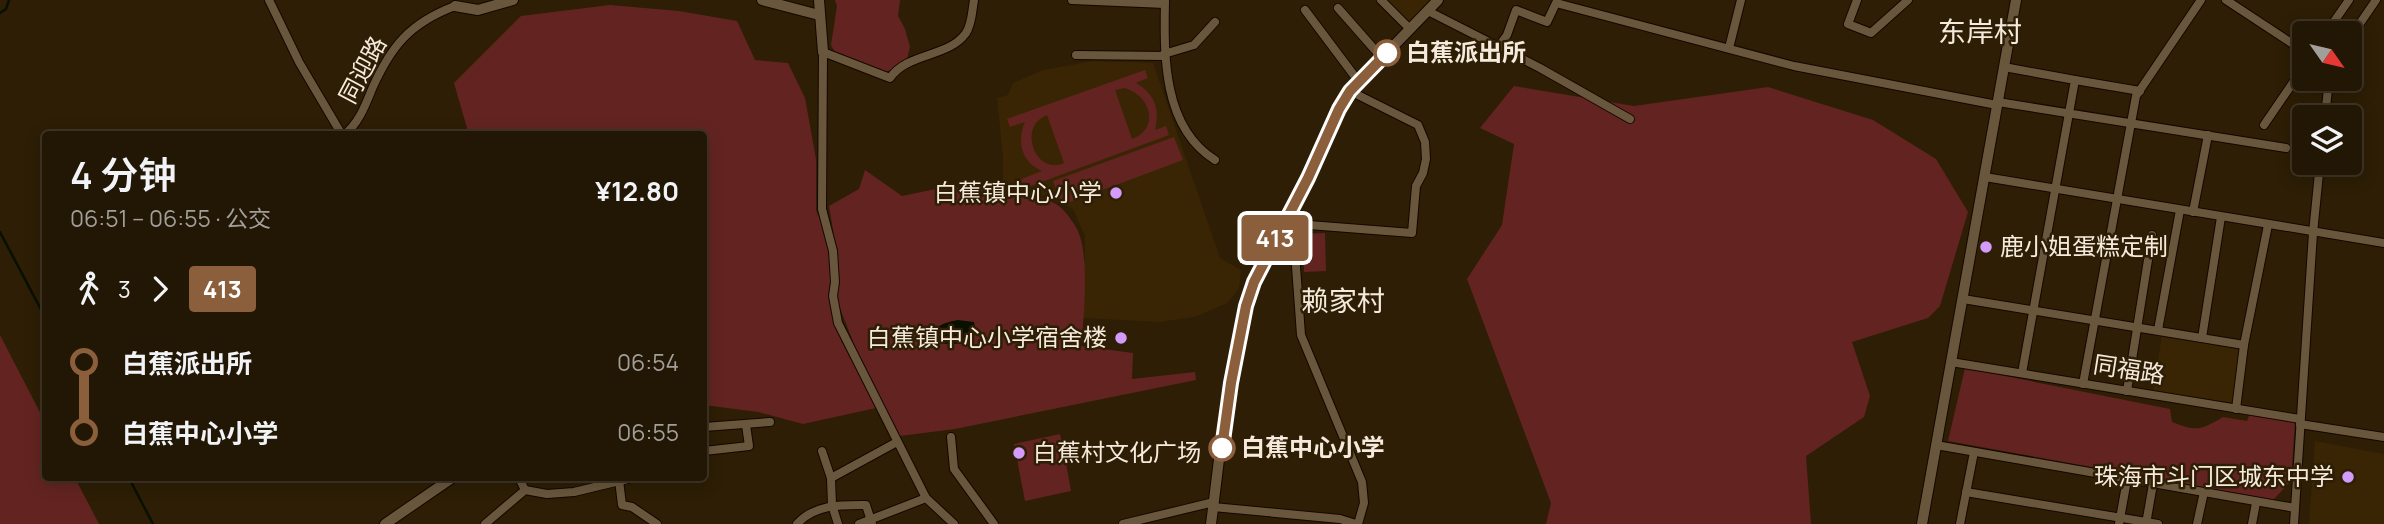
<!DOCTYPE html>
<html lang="zh">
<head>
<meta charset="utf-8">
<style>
  body { margin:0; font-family:Manrope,"Noto Sans SC",sans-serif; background:#2e2313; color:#f1f3f6; height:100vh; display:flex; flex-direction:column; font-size:26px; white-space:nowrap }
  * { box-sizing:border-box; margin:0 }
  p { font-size:23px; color:#a29f9a }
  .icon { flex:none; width:38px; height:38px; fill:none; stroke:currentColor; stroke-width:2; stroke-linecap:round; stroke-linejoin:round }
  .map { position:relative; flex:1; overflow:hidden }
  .sheet { position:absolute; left:42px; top:131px; width:665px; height:350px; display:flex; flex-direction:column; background:#221604; border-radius:7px; box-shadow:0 4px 18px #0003,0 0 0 2px #3f3526 }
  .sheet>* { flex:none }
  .badge { padding:0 14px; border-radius:5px; font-size:24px; line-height:46px }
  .needle { width:46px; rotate:124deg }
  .tools { position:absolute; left:2292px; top:21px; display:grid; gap:14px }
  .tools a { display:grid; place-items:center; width:70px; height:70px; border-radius:7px; background:#221604; box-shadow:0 4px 18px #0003,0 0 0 2px #3f3526; font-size:35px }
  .map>.badge { position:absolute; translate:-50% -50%; box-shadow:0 0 0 4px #fff }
  .legs { display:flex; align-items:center; gap:10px; height:77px; padding:0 28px; font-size:23px }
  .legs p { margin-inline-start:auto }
  .head { display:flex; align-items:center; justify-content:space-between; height:119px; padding:0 28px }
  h1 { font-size:38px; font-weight:600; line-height:52px }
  ul { padding:0 28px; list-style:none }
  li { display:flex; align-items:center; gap:24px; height:70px; font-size:26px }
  li i { display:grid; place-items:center; width:10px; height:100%; margin:0 9px; background:currentColor }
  li i::after { content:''; width:18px; height:18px; margin:-9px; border:5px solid; border-radius:50%; background:#221604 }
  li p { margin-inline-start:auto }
  li:first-child i { background:linear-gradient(#0000 50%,currentColor 0) }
  li:last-child i { background:linear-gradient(currentColor 50%,#0000 0) }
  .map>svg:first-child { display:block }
  .built { fill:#392504 }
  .green { fill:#632421; fill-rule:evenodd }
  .water { fill:#081000 }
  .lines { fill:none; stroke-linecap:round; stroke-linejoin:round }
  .stream { stroke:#081000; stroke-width:2.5 }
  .minor-casing { stroke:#150700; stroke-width:10 }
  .tertiary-casing { stroke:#150700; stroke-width:12 }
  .minor { stroke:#69573d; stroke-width:8 }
  .tertiary { stroke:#69573d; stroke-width:10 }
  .line-1-casing { stroke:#fff; stroke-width:16 }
  .line-1 { stroke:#8b5e3c; stroke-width:10 }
  .stop-1-dot { fill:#fff; stroke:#8b5e3c; stroke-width:3.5 }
  .poi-dot { fill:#d39cfc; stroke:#2d1e05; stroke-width:2.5 }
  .labels { text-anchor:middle; stroke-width:5; stroke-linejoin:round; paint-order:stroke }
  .stop-label { font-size:24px; font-weight:bold; fill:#f5eadc; stroke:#2d1e05; text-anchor:start }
  .street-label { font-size:24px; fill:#f5eadc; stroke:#2d1e05 }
  .poi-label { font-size:24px; fill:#f5eadc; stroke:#2d1e05; text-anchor:end }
  .quarter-label { font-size:28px; fill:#f5eadc; stroke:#2d1e05 }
</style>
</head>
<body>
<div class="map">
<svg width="2384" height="524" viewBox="0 0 2384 524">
  <rect width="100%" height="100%" fill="#2d1e05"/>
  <!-- built -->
  <g class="built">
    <polygon points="1385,0 1434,0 1411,23 1402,17"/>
    <polygon points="1093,61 1153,63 1220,258 1241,270 1239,289 1227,303 1195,317 1158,322 1066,317 1078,296 1085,257 1085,236 1073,209 1044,196 1003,187 1003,157 997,98 1008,95 1013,83 1043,70"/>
    <polygon points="2162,335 2242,348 2234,403 2153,392"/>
    <polygon points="2315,441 2384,454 2384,524 2309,524"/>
  </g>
  <!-- green -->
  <g class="green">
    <polygon points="835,0 900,0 898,16 905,29 910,47 907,59 892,70 883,72 836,54 831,45 837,6"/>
    <polygon points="610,5 679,11 737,21 755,60 788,63 805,98 816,159 816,210 829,243 833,277 829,291 841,340 876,408 803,424 758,412 704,405 704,135 469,135 454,83 521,16"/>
    <path d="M1145,70L1148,78L1136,83C1155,94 1160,109 1155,130L1166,126L1169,135L1017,191L1014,182L1042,171C1022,162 1016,142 1025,122L1010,127L1007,119ZM1124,88C1150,94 1161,128 1132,139L1115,90ZM1047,115L1064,163C1035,176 1017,126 1047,115Z"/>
    <polygon points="1514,86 1634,106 1768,87 1873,120 1936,159 1968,212 1940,306 1928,318 1852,342 1870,396 1864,417 1806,456 1811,524 1546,524 1551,503 1467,279 1502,225 1514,144 1480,128"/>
    <polygon points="1174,137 1183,160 1062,205 1053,181"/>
    <path d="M865,170L902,196C918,193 935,188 950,188C976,187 1041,191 1060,207C1066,212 1073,222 1077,229C1090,254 1084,317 1081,346L1133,353L1132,379L1195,372L1196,380L955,429L900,436L863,367L836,298L838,259L829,206L859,189Z"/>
    <polygon points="1325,233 1326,271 1304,272 1303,234"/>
    <polygon points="0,335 45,422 46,478 75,478 99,524 0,524"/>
    <path d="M1965,368L2170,409L2172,422C2197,432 2201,430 2223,417L2247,421L2250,413L2295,421L2291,481L2273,500L1948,441Z"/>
    <polygon points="1060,434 1066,462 1061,463 1066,463 1071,491 1025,501 1014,444"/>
  </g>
  <!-- water -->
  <path class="water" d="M958,320L974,322L976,333L971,340C957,345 940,348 931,334C938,324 947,322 958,320Z"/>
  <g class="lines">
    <!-- stream -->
    <g class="stream">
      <polyline points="0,13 6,9 9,0"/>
      <polyline points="0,232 46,319"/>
      <polyline points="129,478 153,524"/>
    </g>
    <!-- minor casing -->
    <g class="minor-casing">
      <g id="minor">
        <polyline points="269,0 299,62 342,135"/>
        <polyline points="1072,0 1165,4"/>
        <path d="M1165,0C1164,54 1162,127 1215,160"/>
        <polyline points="1381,0 1410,29"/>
        <polyline points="1857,0 1848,24 1871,33 1908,0"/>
        <polyline points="2226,0 2305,52"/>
        <polyline points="1338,8 1382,58"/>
        <polyline points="1305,10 1359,82"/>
        <polyline points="1428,11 1540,68 1630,119"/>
        <polyline points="2326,33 2349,0"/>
        <polyline points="2350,38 2376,0"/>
        <polyline points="1499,46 1507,35 1516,10 1547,22 1556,3 1794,66 1997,105"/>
        <polyline points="1729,48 1741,0"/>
        <polyline points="1164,54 1194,45 1215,22"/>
        <polyline points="1076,55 1164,56"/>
        <polyline points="2004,67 2075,80 2022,373"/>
        <polyline points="2075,80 2140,91"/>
        <polyline points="1350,91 1418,125 1425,142 1426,159 1423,173 1416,186 1412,233 1309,225 1294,239 1301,335 1362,482 1364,503 1358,524"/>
        <polyline points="1998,102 2286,148"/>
        <polyline points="2325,117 2329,79"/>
        <polyline points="2264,125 2305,65"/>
        <path d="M344,135C359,123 365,106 372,89C391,46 410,23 455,6"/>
        <polyline points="1985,177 2384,243"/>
        <polyline points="2193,212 2208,135"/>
        <polyline points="1287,216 1302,232"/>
        <polyline points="1963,299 2244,345"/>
        <polyline points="2158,330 2180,210"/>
        <polyline points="2202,338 2221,217"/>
        <polyline points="1951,362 2300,419"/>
        <polyline points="2083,384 2136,96 2201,0"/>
        <polyline points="2127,391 2152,235"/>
        <polyline points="2236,409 2244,345 2268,225"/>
        <polyline points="2300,424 2384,437"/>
        <polyline points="704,427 770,422"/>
        <polyline points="951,437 954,469 994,524"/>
        <polyline points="1936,445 2295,508"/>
        <polyline points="704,449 704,451 749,446 746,425"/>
        <polyline points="822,451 831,478 832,505 838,524"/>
        <polyline points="519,478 525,490"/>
        <polyline points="831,478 897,442"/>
        <polyline points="619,480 622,505 632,507 657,524"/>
        <polyline points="525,490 547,494 574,492 632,478"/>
        <polyline points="1966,492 2158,524"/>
        <polyline points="1213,507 1340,519 1356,524"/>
        <polyline points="485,524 525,490"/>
        <path d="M797,524C815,504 841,505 866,505L872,524"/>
        <polyline points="859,524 926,498"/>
        <path d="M954,524L926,498L838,323L833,296L835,282L833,251L822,209L823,52L890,78C908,52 948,58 966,33C972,24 972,11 974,0"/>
        <polyline points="1123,524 1214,502"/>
        <polyline points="1960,524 1974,452"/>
        <polyline points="2119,524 2127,480"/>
        <polyline points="2146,524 2153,484"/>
        <polyline points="2197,524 2204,492"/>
        <polyline points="2252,524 2256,503"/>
        <polyline points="2294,524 2313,233 2320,163"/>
      </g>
    </g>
    <!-- tertiary casing -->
    <g class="tertiary-casing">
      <g id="tertiary">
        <polyline points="762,0 819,15"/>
        <polyline points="819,0 823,52"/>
        <polyline points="455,6 478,10 513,0"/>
        <polyline points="385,524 452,478"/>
        <path d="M1211,524C1221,447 1228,366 1250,292C1262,251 1290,215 1308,178C1322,149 1333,118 1350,91L1438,0"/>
        <polyline points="1922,524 2016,0"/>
      </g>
    </g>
    <!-- minor -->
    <use href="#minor" class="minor"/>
    <!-- tertiary -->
    <use href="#tertiary" class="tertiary"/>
  </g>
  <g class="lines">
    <!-- line-1 casing -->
    <g class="line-1-casing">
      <polyline id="line-1" points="1222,448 1231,383 1246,306 1254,282 1308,178 1339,109 1350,91 1387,53"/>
    </g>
    <!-- line-1 -->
    <use href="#line-1" class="line-1"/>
  </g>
  <!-- markers -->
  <g class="stop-1-dot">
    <circle cx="1387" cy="53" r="12"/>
    <circle cx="1222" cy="448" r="12"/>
  </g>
  <g class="poi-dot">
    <circle cx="1116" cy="193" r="7"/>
    <circle cx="1986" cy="247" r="7"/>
    <circle cx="1121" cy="338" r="7"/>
    <circle cx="1019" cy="453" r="7"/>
    <circle cx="2348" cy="477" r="7"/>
  </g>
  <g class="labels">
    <!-- stop labels -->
    <g class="stop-label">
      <text x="1406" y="61">白蕉派出所</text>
      <text x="1241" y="456">白蕉中心小学</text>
    </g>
    <!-- street labels -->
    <g class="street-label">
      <text transform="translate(363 70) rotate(-62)" y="8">同迎路</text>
      <text transform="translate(2129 370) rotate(9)" y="8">同福路</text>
    </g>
    <!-- poi labels -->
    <g class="poi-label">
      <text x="1102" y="201">白蕉镇中心小学</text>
      <text x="2000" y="255" text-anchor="start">鹿小姐蛋糕定制</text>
      <text x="1107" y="346">白蕉镇中心小学宿舍楼</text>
      <text x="1033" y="461" text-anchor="start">白蕉村文化广场</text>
      <text x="2334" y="485">珠海市斗门区城东中学</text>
    </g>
    <!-- quarter labels -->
    <g class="quarter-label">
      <text x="1980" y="42">东岸村</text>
      <text x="1343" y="311">赖家村</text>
    </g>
  </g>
</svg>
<div class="tools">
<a><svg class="needle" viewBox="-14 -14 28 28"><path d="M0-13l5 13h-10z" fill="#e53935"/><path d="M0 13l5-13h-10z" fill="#a29f9a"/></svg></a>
<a><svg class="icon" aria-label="layers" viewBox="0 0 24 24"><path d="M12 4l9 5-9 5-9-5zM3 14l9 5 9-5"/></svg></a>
</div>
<b class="badge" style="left:1275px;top:238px;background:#8b5e3c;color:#fff">413</b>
<section class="sheet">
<div class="head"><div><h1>4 分钟</h1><p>06:51 – 06:55 · 公交</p></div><b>¥12.80</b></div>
<div class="legs"><svg class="icon" aria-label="walk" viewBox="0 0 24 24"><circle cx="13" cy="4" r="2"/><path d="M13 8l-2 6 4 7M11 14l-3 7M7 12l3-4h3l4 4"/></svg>3<svg class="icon" aria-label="forward" viewBox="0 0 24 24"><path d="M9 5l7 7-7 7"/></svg><b class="badge" style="background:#8b5e3c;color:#fff">413</b></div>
<ul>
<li><i style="color:#8b5e3c"></i><b>白蕉派出所</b><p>06:54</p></li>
<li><i style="color:#8b5e3c"></i><b>白蕉中心小学</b><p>06:55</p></li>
</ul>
</section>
</div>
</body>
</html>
